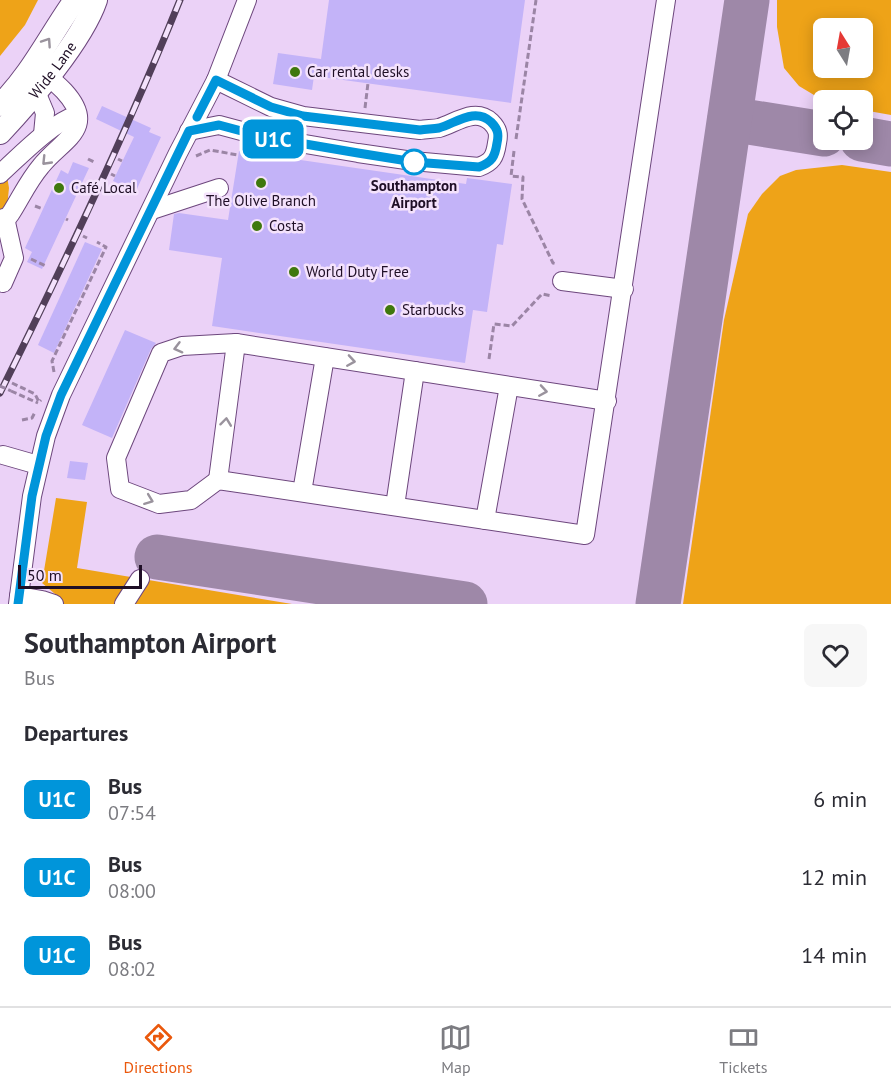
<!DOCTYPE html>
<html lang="en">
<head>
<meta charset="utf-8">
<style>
  body { margin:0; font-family:"PT Sans",sans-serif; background:#f7f7f7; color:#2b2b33; height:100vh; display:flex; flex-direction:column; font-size:22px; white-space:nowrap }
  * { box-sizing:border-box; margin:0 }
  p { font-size:20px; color:#7c7c81 }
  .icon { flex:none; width:33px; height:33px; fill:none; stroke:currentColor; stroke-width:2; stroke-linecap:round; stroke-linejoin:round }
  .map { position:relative; height:604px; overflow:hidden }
  .drawer { display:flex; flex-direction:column; background:#fff; flex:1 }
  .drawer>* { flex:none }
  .badge { padding:0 12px; border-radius:9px; font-size:21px; line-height:39px }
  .needle { width:39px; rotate:349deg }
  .buttons { position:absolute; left:813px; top:18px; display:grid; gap:12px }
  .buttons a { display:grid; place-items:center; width:60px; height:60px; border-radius:9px; background:#fff; box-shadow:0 3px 15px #0003; font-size:30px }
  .scale { position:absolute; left:18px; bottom:15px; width:124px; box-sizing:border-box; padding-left:6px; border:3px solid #1f0f26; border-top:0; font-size:16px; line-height:21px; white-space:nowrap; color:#1f0f26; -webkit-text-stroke:4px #f4e2fc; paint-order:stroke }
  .map>.badge { position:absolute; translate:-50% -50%; box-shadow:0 0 0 3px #fff }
  h2 { padding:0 24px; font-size:22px; line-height:54px }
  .round { display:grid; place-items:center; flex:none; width:63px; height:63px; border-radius:9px; background:#f7f7f7 }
  .headline { display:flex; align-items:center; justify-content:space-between; height:102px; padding:0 24px }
  h1 { font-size:28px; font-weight:700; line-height:45px }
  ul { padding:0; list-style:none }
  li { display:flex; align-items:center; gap:18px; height:78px; padding:0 24px }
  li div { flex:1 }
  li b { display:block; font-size:22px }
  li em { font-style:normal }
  li .badge { min-width:66px; font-weight:700; text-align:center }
  .tab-bar { display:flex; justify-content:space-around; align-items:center; height:84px; border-top:2px solid #e1e1e2; background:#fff; font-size:16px; color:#7c7c81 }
  .tab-bar a { display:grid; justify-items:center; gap:3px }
  .tab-bar .active { color:#ea580c }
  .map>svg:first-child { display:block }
  .green { fill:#eea318; fill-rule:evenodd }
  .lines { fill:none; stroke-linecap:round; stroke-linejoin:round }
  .taxiway { stroke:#9e88a8; stroke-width:45 }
  .building { fill:#c3b3f8 }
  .minor-casing { stroke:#6d477d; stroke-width:20 }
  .major-casing { stroke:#6d477d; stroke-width:24 }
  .path { stroke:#9b85a5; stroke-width:3; stroke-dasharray:6 3; stroke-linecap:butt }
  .minor { stroke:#fff; stroke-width:18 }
  .major { stroke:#fff; stroke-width:22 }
  .rail-casing { stroke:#513f59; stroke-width:7 }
  .rail { stroke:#f4e2fc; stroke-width:4.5; stroke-dasharray:14; stroke-linecap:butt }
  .path-bridge { stroke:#9b85a5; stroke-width:3; stroke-dasharray:6 3; stroke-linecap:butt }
  .oneway { stroke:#9a939d }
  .line-casing { stroke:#fff; stroke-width:14 }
  .line { stroke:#0095da; stroke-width:9 }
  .poi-dot { fill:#3f780e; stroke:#f4e2fc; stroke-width:2 }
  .stop-dot { fill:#fff; stroke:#0095da; stroke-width:3 }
  .labels { text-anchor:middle; stroke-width:5; stroke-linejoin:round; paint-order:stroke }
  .street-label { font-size:15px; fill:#1f0f26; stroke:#f4e2fc }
  .poi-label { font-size:15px; fill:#1f0f26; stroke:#f4e2fc; text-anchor:start }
  .stop-label { font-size:15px; font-weight:bold; fill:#1f0f26; stroke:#f4e2fc }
</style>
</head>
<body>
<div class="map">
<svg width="891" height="604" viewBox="0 0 891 604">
  <rect width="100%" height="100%" fill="#ebd2f7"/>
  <!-- green -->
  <g class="green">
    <polygon points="0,0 38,0 25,25 0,56"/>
    <path d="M777,0H891V115L863,110L862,100H826L819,98L799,86L784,68L777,27ZM824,28H862V68H824Z"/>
    <polygon points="842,165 891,172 891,604 683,604 724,320 748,214 762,194 780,176 796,170"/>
    <polygon points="7,176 9,188 7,207 0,211 0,182"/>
    <polygon points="56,498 87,502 77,568 292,604 58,604 61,599 42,583"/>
  </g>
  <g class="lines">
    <!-- taxiway -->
    <g class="taxiway">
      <polyline points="730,119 824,134"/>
      <polyline points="862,139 891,144"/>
      <polyline points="157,557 465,604"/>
      <polyline points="658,604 747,0"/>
    </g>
  </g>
  <!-- building -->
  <g class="building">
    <polygon points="329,0 525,0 511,103 314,76 312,90 273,84 278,53 321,59"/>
    <polygon points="102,106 151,128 149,132 161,137 136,191 113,181 134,137 96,119"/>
    <polygon points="239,151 466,184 467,178 512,184 503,245 497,244 487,312 473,310 465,363 212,326 222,258 169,250 174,214 179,213 228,220"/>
    <polygon points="73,162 89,168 42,269 27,262 32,252 25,248 61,170 68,174"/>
    <polygon points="85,242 102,249 54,353 38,345"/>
    <polygon points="125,330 156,343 151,349 112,438 82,425"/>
    <polygon points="70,461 88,463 85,480 67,478"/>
  </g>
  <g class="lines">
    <!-- minor casing -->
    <g class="minor-casing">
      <g id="minor">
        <polyline points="32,82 45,113 43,134"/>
        <path d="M189,131L219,125L264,137L358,153L413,161L479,167C492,162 495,157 497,143C499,134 498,129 491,122C475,107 456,123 439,128C433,129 426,129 420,130L303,116L271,107L216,80"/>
        <path d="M0,174C21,155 51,123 77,115"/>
        <polyline points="152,210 219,188"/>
        <path d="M0,219L8,217L11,213C21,197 29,180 41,166C61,140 99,129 64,91C55,82 49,76 37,74"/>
        <polyline points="0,281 3,283 14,258 5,218"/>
        <polyline points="562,281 624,289"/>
        <polyline points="236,343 182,346 161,353 116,458 120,489 159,504 191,500 218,480 585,535 666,0"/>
        <polyline points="3,455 38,465"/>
        <polyline points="218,480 236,343 607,401"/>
        <polyline points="302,492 325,357"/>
        <polyline points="395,506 415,371"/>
        <polyline points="485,520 509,386"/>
        <polyline points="19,596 42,600 54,604"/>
        <polyline points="18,604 32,496 46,436 61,395 178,153 216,80 247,0"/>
        <polyline points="124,604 140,579"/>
      </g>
    </g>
    <!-- major casing -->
    <g class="major-casing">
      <g id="major">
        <path d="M0,105C31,75 50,35 75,0"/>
        <path id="s1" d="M0,133C30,101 82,41 96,0"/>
      </g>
    </g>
    <!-- path -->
    <g class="path">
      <polyline points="365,108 368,83"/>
      <polyline points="516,139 536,0"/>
      <polyline points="514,151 511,176 523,177 522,199 553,263 557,264"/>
      <polyline points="196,156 210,150 238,155"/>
      <polyline points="88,159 94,162"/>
      <polyline points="118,159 122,161"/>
      <polyline points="111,174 115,176"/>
      <polyline points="35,206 43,209"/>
      <polyline points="66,219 68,220"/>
      <polyline points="83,236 87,238"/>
      <polyline points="31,259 46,266"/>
      <polyline points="489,359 494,324 512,326 542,294 552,296"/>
      <polyline points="54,372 52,361 106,247 97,242"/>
      <polyline points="12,383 35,394 39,402 41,400"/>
      <polyline points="11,391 38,403"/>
      <polyline points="22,420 32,418 35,412"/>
    </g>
    <!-- minor -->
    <use href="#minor" class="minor"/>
    <!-- major -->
    <use href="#major" class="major"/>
    <!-- rail casing -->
    <g class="rail-casing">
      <path id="rail" d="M0,393C64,264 126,134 180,0"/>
    </g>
    <!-- rail -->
    <use href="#rail" class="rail"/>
    <!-- path-bridge -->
    <polyline class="path-bridge" points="0,386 11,391"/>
  </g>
  <!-- one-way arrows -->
  <defs><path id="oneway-chevron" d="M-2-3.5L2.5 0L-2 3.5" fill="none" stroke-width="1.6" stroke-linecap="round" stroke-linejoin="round" transform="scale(1.5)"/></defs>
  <g class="oneway">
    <use href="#oneway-chevron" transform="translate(47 42) rotate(-56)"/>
    <use href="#oneway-chevron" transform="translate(46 161) rotate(134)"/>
    <use href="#oneway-chevron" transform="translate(178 348) rotate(165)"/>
    <use href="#oneway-chevron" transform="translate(351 361) rotate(9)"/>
    <use href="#oneway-chevron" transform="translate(543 391) rotate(9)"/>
    <use href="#oneway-chevron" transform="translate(226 422) rotate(-83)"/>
    <use href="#oneway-chevron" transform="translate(149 500) rotate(21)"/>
  </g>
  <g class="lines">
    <!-- line casing -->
    <g class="line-casing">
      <path id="line" d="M18,604L32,496L46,436L61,395L189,131L219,125L264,137L358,153L414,162L479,167C492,162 495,157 497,143C499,134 498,129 491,122C475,107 456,123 439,128C433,129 426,129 420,130L303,116L271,107L216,80L197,117"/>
    </g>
    <!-- line -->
    <use href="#line" class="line"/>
  </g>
  <!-- markers -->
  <g class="poi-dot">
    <circle cx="295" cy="72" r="6"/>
    <circle cx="261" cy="183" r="6"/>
    <circle cx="59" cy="188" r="6"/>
    <circle cx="257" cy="226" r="6"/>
    <circle cx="294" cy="272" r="6"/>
    <circle cx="390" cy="310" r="6"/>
  </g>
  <circle class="stop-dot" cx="414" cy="162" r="12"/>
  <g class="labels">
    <!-- street labels -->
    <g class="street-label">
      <text dy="5" stroke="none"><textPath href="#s1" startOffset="82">Wide Lane</textPath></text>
    </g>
    <!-- poi labels -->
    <g class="poi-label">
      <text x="307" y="77">Car rental desks</text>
      <text x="71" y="193">Café Local</text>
      <text x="261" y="206" text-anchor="middle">The Olive Branch</text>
      <text x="269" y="231">Costa</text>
      <text x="306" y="277">World Duty Free</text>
      <text x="402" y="315">Starbucks</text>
    </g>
    <!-- stop labels -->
    <g class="stop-label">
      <text x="414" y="191">Southampton<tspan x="414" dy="17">Airport</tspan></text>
    </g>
  </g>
</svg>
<div class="buttons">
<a><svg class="needle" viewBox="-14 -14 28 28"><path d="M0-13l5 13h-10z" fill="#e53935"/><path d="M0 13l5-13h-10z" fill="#7c7c81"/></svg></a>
<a><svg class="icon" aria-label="locate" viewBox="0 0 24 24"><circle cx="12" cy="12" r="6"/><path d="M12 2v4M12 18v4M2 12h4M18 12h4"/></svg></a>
</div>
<div class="scale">50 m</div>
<b class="badge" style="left:273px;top:139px;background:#0095da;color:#fff">U1C</b>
</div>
<section class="drawer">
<div class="headline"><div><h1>Southampton Airport</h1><p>Bus</p></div><a class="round"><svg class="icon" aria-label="heart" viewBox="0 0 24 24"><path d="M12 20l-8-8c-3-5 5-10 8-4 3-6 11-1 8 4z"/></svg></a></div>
<h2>Departures</h2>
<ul>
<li><span class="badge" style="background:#0095da;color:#fff">U1C</span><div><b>Bus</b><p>07:54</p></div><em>6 min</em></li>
<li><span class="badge" style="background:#0095da;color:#fff">U1C</span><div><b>Bus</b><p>08:00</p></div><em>12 min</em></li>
<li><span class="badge" style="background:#0095da;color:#fff">U1C</span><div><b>Bus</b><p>08:02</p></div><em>14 min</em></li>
</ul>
</section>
<nav class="tab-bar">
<a class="active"><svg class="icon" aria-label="directions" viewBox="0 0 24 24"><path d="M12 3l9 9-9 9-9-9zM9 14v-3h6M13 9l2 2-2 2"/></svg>Directions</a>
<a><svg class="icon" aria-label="map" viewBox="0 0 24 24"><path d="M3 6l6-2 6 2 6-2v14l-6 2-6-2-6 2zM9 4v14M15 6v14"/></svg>Map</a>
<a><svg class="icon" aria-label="tickets" viewBox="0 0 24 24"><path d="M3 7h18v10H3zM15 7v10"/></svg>Tickets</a>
</nav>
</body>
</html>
